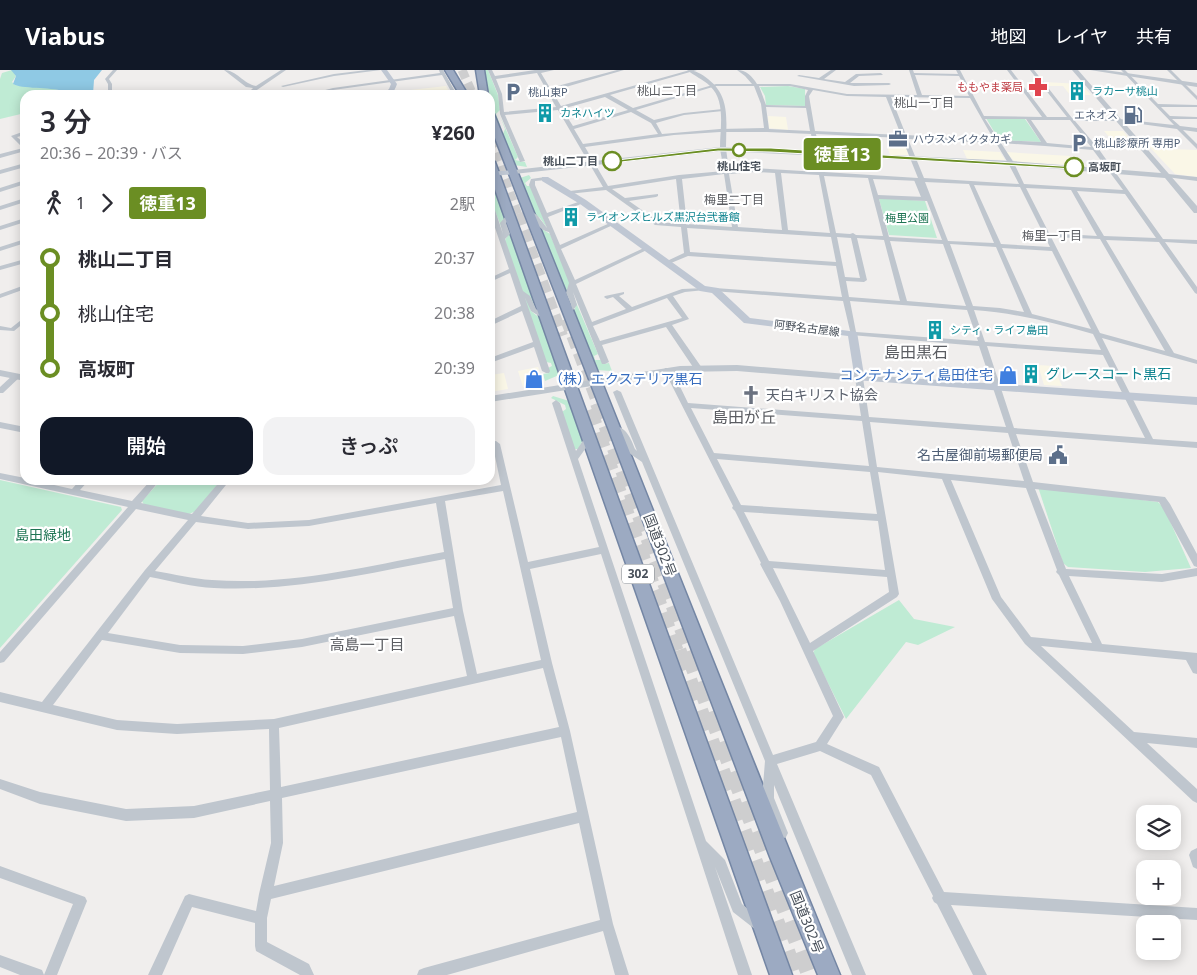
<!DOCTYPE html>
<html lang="ja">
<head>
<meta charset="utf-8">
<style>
  body { margin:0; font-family:"Noto Sans","Noto Sans JP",sans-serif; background:#f2f2f3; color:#2b2b33; height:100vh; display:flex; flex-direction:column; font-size:19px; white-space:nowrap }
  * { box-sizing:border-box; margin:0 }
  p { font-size:16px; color:#7c7c81 }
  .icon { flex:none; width:28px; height:28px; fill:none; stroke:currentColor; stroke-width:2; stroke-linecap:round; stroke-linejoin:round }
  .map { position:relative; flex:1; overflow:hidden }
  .side { position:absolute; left:20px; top:20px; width:475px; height:395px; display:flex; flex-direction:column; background:#fff; border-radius:15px; box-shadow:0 2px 12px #0003 }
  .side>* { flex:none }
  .badge { padding:0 10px; border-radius:4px; font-size:18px; line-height:32px }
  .buttons { position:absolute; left:1136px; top:735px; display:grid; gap:10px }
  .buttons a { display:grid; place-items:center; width:45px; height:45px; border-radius:10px; background:#fff; box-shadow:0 2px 12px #0003; font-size:25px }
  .map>.badge { position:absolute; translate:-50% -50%; box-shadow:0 0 0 2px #fff }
  .legs { display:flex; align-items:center; gap:8px; height:55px; padding:0 20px; font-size:16px }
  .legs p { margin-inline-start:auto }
  .head { display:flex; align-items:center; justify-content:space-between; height:85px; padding:0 20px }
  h1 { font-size:28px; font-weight:600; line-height:38px }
  .button { display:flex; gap:10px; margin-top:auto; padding:10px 20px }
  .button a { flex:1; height:58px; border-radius:15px; background:#111827; color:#fff; font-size:20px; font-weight:600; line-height:58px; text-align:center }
  .button a+a { background:#f2f2f3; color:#2b2b33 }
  ul { padding:0 20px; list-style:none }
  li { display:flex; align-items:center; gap:18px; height:55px; font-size:19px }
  li i { display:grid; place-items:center; width:8px; height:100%; margin:0 6px; background:currentColor }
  li i::after { content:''; width:12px; height:12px; margin:-6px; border:4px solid; border-radius:50%; background:#fff }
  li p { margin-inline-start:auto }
  li:first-child i { background:linear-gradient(#0000 50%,currentColor 0) }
  li:last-child i { background:linear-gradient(currentColor 50%,#0000 0) }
  header { display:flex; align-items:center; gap:30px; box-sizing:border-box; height:70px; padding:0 25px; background:#111827; color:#fff }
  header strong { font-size:24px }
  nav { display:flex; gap:28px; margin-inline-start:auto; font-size:18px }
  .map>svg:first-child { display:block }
  .commercial { fill:#faf7e7 }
  .green { fill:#bfebd4 }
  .water { fill:#8fc9e4 }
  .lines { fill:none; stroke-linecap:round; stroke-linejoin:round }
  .motorway-tunnel-far3 { stroke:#cececf; stroke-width:9; stroke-dasharray:9 5; stroke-linecap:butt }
  .motorway-tunnel-far2 { stroke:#cececf; stroke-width:12; stroke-dasharray:12 6; stroke-linecap:butt }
  .motorway-tunnel-far1 { stroke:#cececf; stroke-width:16; stroke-dasharray:16 8; stroke-linecap:butt }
  .motorway-tunnel { stroke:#cececf; stroke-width:21; stroke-dasharray:21 11; stroke-linecap:butt }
  .trunk-casing { stroke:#7486a4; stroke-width:3 }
  .pedestrian { fill:#bfc6ce; fill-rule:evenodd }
  .minor { fill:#bfc6ce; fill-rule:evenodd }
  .tertiary { fill:#bfc6ce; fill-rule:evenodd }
  .secondary { fill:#bfc7d3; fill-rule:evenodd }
  .trunk { fill:#9caac2; fill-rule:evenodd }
  .line-1 { fill:#6b8e23; stroke:#fff }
  .stop-1-dot { fill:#fff; stroke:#6b8e23; stroke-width:2.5 }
  .labels { text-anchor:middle; stroke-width:4.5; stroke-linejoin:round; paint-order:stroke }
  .far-health-label { font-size:11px; fill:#be3a42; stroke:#fff; text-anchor:end }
  .far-culture-label { font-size:11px; fill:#0d838f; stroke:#fff; text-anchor:start }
  .far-service-label { font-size:11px; fill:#4e5e75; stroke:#fff; text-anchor:start }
  .far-stop-label { font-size:11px; font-weight:bold; fill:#474f59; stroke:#fff; text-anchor:end }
  .far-park-label { font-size:11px; fill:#1e7453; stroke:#fff }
  .far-street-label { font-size:11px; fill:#474f59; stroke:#fff }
  .far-neighbourhood-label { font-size:12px; fill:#5b5d62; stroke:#fff }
  .shield { fill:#fff; stroke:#7e848b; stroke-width:1 }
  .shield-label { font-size:12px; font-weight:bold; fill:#474f59 }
  .culture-label { font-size:14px; fill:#0d838f; stroke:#fff; text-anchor:start }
  .shop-label { font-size:14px; fill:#366cbe; stroke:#fff; text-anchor:end }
  .worship-label { font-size:14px; fill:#5b616d; stroke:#fff; text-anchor:start }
  .service-label { font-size:14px; fill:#4e5e75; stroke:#fff; text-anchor:end }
  .park-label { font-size:14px; fill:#1e7453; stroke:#fff }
  .street-label { font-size:14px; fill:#474f59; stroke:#fff }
  .neighbourhood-label { font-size:15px; fill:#5b5d62; stroke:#fff }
  .quarter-label { font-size:16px; fill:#5b5d62; stroke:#fff }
</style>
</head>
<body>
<header>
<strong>Viabus</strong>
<nav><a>地図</a><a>レイヤ</a><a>共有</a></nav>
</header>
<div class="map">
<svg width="1197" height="905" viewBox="0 0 1197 905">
  <rect width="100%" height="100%" fill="#f0eeed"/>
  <!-- commercial -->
  <g class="commercial">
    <polygon points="1044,12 1081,14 1091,25 1070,25 1063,16 1047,16"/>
    <polygon points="446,16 451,25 388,25 392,22"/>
    <polygon points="768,46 786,47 788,60 769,58"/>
    <polygon points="1104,61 1123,61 1137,78 1118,78"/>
    <polygon points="889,67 902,68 909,85 890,85 887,76 890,76"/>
    <polygon points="1143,70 1160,70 1169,79 1197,80 1197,107 1175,104"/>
    <polygon points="963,80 1000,82 1005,90 967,89"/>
    <polygon points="1006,82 1070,86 1075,95 1015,92"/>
    <polygon points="1038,295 1053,296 1062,316 1044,315"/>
    <polygon points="538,297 543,311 540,314 523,317 518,301"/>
    <polygon points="504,303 508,319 490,322 490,305"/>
  </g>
  <!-- green -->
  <g class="green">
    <polygon points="12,0 16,6 12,12 15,15 45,17 64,21 61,25 25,25 25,43 0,49 0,9 2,3"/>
    <polygon points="484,0 488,0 498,25 500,40 496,44 502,60 492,39"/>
    <polygon points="788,16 805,19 805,36 766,35 765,26 760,17"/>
    <polygon points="500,46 518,87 515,90 525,92 527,97 514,95 502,66 505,59"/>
    <polygon points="986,48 1025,49 1041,72 999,70"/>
    <polygon points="529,105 531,108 525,113 527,116 531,116 547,158 540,148 534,144 520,108"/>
    <polygon points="490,111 493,111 505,147 504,164 490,128"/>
    <polygon points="881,128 925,131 937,168 889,165 879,129"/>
    <polygon points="537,150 542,159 550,164 570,213 569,235"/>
    <polygon points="507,153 537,239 520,220 505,170 508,165 505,154"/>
    <polygon points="572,223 598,284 594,286 595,290 601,290 603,294 609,293 612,301 595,300 573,244 576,235"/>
    <polygon points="527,229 531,241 541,249 559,305 545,311 543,304 549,303 548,298 552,296 551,293 546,292 524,230"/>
    <polygon points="553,326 569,331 583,370 578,379 574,379 562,342 566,339 565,335 551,328"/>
    <polygon points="0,410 121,437 122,440 0,578"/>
    <polygon points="161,410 221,410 196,441 189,444 144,435 142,431"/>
    <polygon points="1038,417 1158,432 1164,438 1191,498 1145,502 1068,497 1063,493"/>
    <polygon points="899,530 914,549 955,557 918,575 906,572 846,649 813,583 815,579"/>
  </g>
  <!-- water -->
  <path class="water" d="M11,0H102L94,10L93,24L61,25L63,21C50,17 21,19 13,14L16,6Z"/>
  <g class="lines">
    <!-- motorway-tunnel-far3 -->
    <g class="motorway-tunnel-far3">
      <polyline points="462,0 473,25"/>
      <polyline points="490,70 518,145"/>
    </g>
    <!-- motorway-tunnel-far2 -->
    <g class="motorway-tunnel-far2">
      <polyline points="517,144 562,266"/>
      <polyline points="566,249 598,334"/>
    </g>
    <!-- motorway-tunnel-far1 -->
    <g class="motorway-tunnel-far1">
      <polyline points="598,333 691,582"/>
      <polyline points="589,340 676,582"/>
    </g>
    <!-- motorway-tunnel -->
    <g class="motorway-tunnel">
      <polyline points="676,581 793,905"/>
      <polyline points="690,581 812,905"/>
    </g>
    <!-- trunk casing -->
    <g class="trunk-casing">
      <g id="trunk">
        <polygon points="445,0 453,0 468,25 460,25"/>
        <polygon points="476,0 484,0 488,25 480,25"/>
        <path d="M490,41L494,44C611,331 722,619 840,905H818L770,787L608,358L490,55Z"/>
        <polygon points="490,89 495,92 792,905 770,905 490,105"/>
      </g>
    </g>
    <!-- pedestrian -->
    <polygon class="pedestrian" points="915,109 917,109 922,112 927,128 926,129 921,129 919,128 921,127 914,110"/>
    <!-- minor -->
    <g class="minor">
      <polygon points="113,0 117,0 109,9 112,14 112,25 108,25 108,14 105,9"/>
      <path d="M224,0C236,0 244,14 256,16L281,0H286L254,22L255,25H251L249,22L253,18L246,17Z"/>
      <polygon points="367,0 381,0 334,6 283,17 281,16 334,4"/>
      <polygon points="439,0 443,0 457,25 453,25 442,5 333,20 314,25 306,25 333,18 440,3"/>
      <path d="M488,0H492L495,6L535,0H554L541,3L550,18L617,0H624L552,21L561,36L690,0H697L610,25L633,38L716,14H752L745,6L737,0C746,0 752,6 757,14H790L847,24L917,25L909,0H913L914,3L958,4L956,0H960L984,46L1042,47L1007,0H1011L1047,47H1067L1030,0H1034L1072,48L1119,49L1174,55L1121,0H1125L1158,34L1197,35V37H1161L1170,46L1197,47V49H1172L1180,56L1197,58V62L1183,60L1197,74V79L1177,59L1119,51H1075L1098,78L1163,169L1197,170V174L1165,172L1197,217V224L1195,223L1159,172L1106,170L1174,283L1197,290V294L1102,268L1153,369L1197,372V378L1016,364L1033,412L1165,427L1170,434L1197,484V497L1194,496L1159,432L1035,419L1066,499L1162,504L1197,498V506L1162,512L1069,506L1102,574L1197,583V604L1193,603L1186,590L1041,576L1134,662L1197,668V678L1147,673L1197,719V733L1193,731L1025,574L992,529L942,409L878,402L899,524L897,527L813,581L844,647L827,674L879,697L944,822L1197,838V850L951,835L987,905H973L937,834L934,832L932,828L933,826L871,705L820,681L777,694L866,905H852L774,715V728L788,763L786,767L782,769L778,767L776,763L762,728L765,691L642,392L629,383L623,368L611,358L612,356C626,355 631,369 635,379L637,381L613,322L617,320L621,322L773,685L816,672L833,646L780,531L760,494L761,493L735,441L732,438L733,436L664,300L665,298H671L688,333L861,346L855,308L859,306L863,308L869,347L1006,357L979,276L851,265L843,231L713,221L712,220L715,218L842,227L836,196L688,186L671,193H667V191L684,183L681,157L655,155L606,120L568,124L567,123L570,121L603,117L558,40L505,45L525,91L520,92L500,44L498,24ZM537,3L556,37L504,42L502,24L496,9ZM915,5L959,6L969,26L922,25ZM716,16H754L761,34L764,58L720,59L662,64L656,53L684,45L723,41L725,40L723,39L684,43L654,50L636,40ZM759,16H790L808,20L805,26V36L766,35ZM813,20L847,26L886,27L901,65L815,61L809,26ZM605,27L628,40L573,56L562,39ZM891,27L970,28L994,70L906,65ZM766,37L806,38L810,61L769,59ZM631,42L651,53L658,64L583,74L574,59ZM985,49H1026L1041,72L999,70ZM1031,50H1070L1091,77L1047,73ZM720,62H767L811,64L818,102L755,98L729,100L726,79L723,77L720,79L724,101L679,105L608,116L585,77L674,65ZM816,64L902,68L918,108L824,102ZM908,69L996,73L1008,93L1019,114L924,108ZM1001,73L1045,76L1093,80L1123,120L1024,114L1014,93ZM755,102L775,103L782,160L738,157L729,104ZM781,103L819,105L830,163L788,160ZM724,104L732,157L687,154L682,109ZM824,106L868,108L883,166L856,165L853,163L850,164L836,163ZM676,109L681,154L659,152L629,131L656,127L658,126V124L625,128L612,119ZM873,109L919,111L925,127L878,125ZM925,112L969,114L994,173L948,171ZM974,115L1020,117L1050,177L1001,174ZM1026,118L1071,120L1097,166L1049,163ZM1077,121L1125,124L1156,168L1104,166ZM879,129L927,131L942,170L889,167ZM687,158L831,167L836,192L690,182ZM837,167L851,168L860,208L845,207ZM1051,167L1100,169L1165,281L1100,263ZM857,168L884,170L900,231L849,227L846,211L864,212L867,210ZM890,171L943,174L966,236L907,231ZM950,174L996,177L1024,242L1000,238L973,236ZM1002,178L1052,181L1091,259L1032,244ZM850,231L967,240L978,271L856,262ZM974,240C1016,243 1053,253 1093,264L1101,280L985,272ZM987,276L1103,285L1145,368L1014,358ZM691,338L862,351L869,396L714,383ZM870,352L1008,363L1024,411L877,397ZM717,389L870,402L877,444L741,435ZM951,410L1026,418L1057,500L1056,502L1059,505L1092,573L1031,567L1001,527ZM744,442L878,451L885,500L769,491ZM773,498L887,507L889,522L810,573Z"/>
      <polygon points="831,0 836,0 824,9 845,12 856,4 881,3 883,5 859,6 850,13 889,13 891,14 889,15 854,16 797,6 799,5 819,8"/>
      <polygon points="1167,0 1171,0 1197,26 1197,30"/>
      <polygon points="25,61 25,65 17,67 25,74 25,81 0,88 0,84 23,78 11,66"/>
      <polygon points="25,93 25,97 0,104 0,100"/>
      <polygon points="1168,104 1197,107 1197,111 1166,107 1165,106"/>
      <path d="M545,107L548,109L547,110L535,111V115L547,143L581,131L586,132L548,147L560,175L610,153L615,154L561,179L575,210L646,177L651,178L576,214L592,252L626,239L613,227L607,229L604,227L605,226L624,222V224L619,226L632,237L682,219L705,218V220L685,222L673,226L689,249L672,255L702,298L701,300H695L666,257L602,275L609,292L605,294H602L573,222L577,235L570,244H566L565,243L571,235L566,223L569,213L549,162C539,161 533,148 526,142L529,140L537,145L547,158L529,115L531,109ZM667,228L682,248L600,271L593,256Z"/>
      <polygon points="25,110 25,114 0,122 0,118"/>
      <polygon points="25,128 25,132 0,140 0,136"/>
      <polygon points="490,132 493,134 503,164 500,153 507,145 512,146 506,153 510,164 505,169 523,221 530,226 536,239 549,248 548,249 544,249 531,241 525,228 550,301 549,303 546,303 542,301 534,277 490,293 490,288 533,272 522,241 490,256 490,251 521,236 510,203 490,212 490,208 509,199 490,143"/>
      <polygon points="25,148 25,152 0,160 0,156"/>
      <polygon points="490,165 493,167 493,170 490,172"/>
      <polygon points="25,169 25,173 0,181 0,177"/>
      <polygon points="25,189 25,193 0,200 0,196"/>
      <polygon points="25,215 25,219 0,228 0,224"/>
      <polygon points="25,247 25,252 14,261 0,260 0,256 11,258"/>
      <polygon points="14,304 20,304 21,306 3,323 0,323 0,317"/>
      <path d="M556,330L560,333L576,381L586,366H592L593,368L578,389L706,771L725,790L742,834L764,852L766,856L764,860L760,862L756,860L733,842L715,797L752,905H738L601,484L530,499L552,593L570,661L613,854L629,905H615L603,861L447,905H417L419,900L424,898L600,850L579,753L271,829L267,848V872L309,894L314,905H300L256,881L255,876V853L192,837L162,905H148L185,826L189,824L256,841L259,824L271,773L270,731L194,748L126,751L40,734L0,719V709L40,722L126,739L194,736L270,720L269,659L177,664L117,660L0,632V622L42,632L145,500L188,450L136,439L4,592L0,593V582L128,437L0,409V403L25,408V410H32L72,419L80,410H89L80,420L132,431L151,410H160L141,433L192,444L221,410H230L201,446L248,453L309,450L501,415L493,377L490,378V372L496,371L500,374L528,492L599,477L552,333ZM503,421L541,590L477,604L463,541L445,431ZM436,433L444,482C368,496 290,516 212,510C193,509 174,504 155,501L196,452L248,459L309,456ZM445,489L453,538L302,569L243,576L180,575L108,563L150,507C171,511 193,517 214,518C292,522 369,503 445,489ZM454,546L467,606L274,649L177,654L117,650L53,635L102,570L180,583L243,584L302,577ZM543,598L559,657L281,717L279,658ZM561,667L577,742L274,816L283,773L282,728Z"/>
      <polygon points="0,352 25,357 25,363 0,358"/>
      <polygon points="1197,778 1197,799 1193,797 1189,785 1191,781"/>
      <polygon points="0,796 85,827 87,831 57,905 20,905 0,897 0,885 42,900 44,905 73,834 0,808"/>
    </g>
    <!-- tertiary -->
    <g class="tertiary">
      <path d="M687,0C695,0 702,4 708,9C731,27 726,51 726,77L1011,91L1161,103L1072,0H1078L1197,136V143H1194L1165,108L1011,95L723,81L514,104L511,102L514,100L720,77C720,58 726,31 710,16C703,9 694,6 687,0Z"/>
      <polygon points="1090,0 1105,0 1197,13 1197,17"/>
      <polygon points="737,295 859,305 864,308 859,311 737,301 680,302 490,332 490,326 680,296"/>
      <polygon points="0,300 25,305 25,311 0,306"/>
    </g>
    <!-- secondary -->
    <g class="secondary">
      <path d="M381,0H387L397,14C394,23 391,25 382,25L389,19L391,14Z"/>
      <polygon points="514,100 517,100 517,104 490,106 490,102"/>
      <polygon points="542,107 548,107 586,130 705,216 718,218 750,248 857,262 864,305 1197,327 1197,335 855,310 848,266 744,253 712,223 700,221 580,134 542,111"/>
    </g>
    <!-- trunk -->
    <use href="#trunk" class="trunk"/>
  </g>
  <!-- line-1 -->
  <polygon class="line-1" points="718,78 771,78 1077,97 1074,99 771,82 718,81 612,93 609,91"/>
  <!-- icons -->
  <defs>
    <g id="pharmacy-bare" transform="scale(1.5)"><path d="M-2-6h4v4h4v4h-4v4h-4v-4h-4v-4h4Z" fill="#e0444e" stroke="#fff" stroke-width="2.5" paint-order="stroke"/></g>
    <g id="building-bare" transform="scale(1.5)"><path d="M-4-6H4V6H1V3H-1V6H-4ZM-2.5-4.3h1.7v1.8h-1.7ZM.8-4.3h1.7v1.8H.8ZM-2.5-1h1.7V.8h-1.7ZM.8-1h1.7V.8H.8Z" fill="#0f9aa8" stroke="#fff" stroke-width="2.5" paint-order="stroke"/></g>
    <g id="parking-bare" transform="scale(1.5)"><path d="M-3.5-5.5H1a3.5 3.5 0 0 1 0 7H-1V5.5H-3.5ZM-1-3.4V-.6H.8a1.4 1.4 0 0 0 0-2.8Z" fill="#5c6f8a" stroke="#fff" stroke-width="2.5" paint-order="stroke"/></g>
    <g id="fuel-bare" transform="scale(1.5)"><path d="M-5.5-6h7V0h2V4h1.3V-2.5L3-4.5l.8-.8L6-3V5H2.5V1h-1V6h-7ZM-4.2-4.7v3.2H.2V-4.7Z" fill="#5c6f8a" stroke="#fff" stroke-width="2.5" paint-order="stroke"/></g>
    <g id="office-bare" transform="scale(1.5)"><path d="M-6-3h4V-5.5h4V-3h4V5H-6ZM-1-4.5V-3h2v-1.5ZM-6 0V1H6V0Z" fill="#5c6f8a" stroke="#fff" stroke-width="2.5" paint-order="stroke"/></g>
    <g id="shop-bare" transform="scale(1.5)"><path d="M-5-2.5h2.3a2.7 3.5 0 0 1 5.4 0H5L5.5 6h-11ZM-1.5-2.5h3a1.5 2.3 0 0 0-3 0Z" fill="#3f7fe0" stroke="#fff" stroke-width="2.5" paint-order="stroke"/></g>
    <g id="church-bare" transform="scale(1.5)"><path d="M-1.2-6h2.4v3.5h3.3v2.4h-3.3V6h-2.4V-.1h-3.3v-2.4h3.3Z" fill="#6b7280" stroke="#fff" stroke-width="2.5" paint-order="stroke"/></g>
    <g id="civic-bare" transform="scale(1.5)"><path d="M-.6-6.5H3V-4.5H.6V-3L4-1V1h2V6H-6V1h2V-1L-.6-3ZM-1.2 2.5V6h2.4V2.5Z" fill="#5c6f8a" stroke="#fff" stroke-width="2.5" paint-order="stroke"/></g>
  </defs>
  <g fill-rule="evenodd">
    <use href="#pharmacy-bare" x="1038" y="17"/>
    <use href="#building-bare" x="1077" y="21"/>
    <use href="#parking-bare" x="513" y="22"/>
    <use href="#building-bare" x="545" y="43"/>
    <use href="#fuel-bare" x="1133" y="45"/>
    <use href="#office-bare" x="898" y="69"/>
    <use href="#parking-bare" x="1079" y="73"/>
    <use href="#building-bare" x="571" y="147"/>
    <use href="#building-bare" x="935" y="260"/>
    <use href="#building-bare" x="1031" y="304"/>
    <use href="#shop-bare" x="1008" y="305"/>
    <use href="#shop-bare" x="534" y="309"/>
    <use href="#church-bare" x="751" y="325"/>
    <use href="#civic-bare" x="1058" y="385"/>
  </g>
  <!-- markers -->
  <g class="stop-1-dot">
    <circle cx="739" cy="80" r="6"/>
    <circle cx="612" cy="91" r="9"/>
    <circle cx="1074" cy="97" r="9"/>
  </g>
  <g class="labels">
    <!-- far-health labels -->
    <g class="far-health-label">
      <text x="1023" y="21">ももやま薬局</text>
    </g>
    <!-- far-culture labels -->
    <g class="far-culture-label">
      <text x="1092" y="25">ラカーサ桃山</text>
      <text x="560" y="47">カネハイツ</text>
      <text x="586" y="151">ライオンズヒルズ黒沢台弐番館</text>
      <text x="950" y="264">シティ・ライフ島田</text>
    </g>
    <!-- far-service labels -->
    <g class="far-service-label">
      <text x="528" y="26">桃山東P</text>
      <text x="1118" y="49" text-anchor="end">エネオス</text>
      <text x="913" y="73">ハウスメイクタカギ</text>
      <text x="1094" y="77">桃山診療所 専用P</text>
    </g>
    <!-- far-stop labels -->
    <g class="far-stop-label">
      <text x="598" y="95">桃山二丁目</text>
      <text x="739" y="100" text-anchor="middle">桃山住宅</text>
      <text x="1088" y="101" text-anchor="start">高坂町</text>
    </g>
    <!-- far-park labels -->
    <g class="far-park-label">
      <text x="907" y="152">梅里公園</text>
    </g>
    <!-- far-street labels -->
    <g class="far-street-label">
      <text transform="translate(807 258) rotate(7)" y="4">阿野名古屋線</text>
    </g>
    <!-- far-neighbourhood labels -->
    <g class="far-neighbourhood-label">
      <text x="667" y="25">桃山二丁目</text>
      <text x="924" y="37">桃山一丁目</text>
      <text x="734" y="134">梅里二丁目</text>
      <text x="1052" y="170">梅里一丁目</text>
    </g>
    <!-- shield labels -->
    <rect class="shield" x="622" y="494.5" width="32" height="19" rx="4"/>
    <g class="shield-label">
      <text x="638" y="508">302</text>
    </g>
    <!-- culture labels -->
    <g class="culture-label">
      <text x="1046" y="309">グレースコート黒石</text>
    </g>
    <!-- shop labels -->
    <g class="shop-label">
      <text x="993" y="310">コンテナシティ島田住宅</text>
      <text x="549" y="314" text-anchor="start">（株）エクステリア黒石</text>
    </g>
    <!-- worship labels -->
    <g class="worship-label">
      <text x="766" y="330">天白キリスト協会</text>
    </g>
    <!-- service labels -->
    <g class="service-label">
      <text x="1043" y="390">名古屋御前場郵便局</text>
    </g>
    <!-- park labels -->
    <g class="park-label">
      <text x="43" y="470">島田緑地</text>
    </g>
    <!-- street labels -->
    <g class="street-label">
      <text transform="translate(660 475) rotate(69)" y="5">国道302号</text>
      <text transform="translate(807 852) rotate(68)" y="5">国道302号</text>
    </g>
    <!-- neighbourhood labels -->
    <g class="neighbourhood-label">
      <text x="367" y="580">高島一丁目</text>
    </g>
    <!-- quarter labels -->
    <g class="quarter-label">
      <text x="916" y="288">島田黒石</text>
      <text x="744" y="353">島田が丘</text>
    </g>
  </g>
</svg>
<div class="buttons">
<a><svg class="icon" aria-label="layers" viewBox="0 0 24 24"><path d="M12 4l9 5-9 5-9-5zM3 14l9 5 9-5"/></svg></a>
<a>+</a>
<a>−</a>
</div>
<b class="badge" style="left:842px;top:84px;background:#6b8e23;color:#fff">徳重13</b>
<section class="side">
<div class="head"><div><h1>3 分</h1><p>20:36 – 20:39 · バス</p></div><b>¥260</b></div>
<div class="legs"><svg class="icon" aria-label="walk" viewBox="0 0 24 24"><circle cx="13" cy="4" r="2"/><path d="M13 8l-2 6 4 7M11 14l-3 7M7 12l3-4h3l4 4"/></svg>1<svg class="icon" aria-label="forward" viewBox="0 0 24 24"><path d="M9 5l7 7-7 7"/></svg><b class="badge" style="background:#6b8e23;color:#fff">徳重13</b><p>2駅</p></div>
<ul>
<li><i style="color:#6b8e23"></i><b>桃山二丁目</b><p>20:37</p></li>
<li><i style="color:#6b8e23"></i><span>桃山住宅</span><p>20:38</p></li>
<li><i style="color:#6b8e23"></i><b>高坂町</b><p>20:39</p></li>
</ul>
<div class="button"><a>開始</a><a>きっぷ</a></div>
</section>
</div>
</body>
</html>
